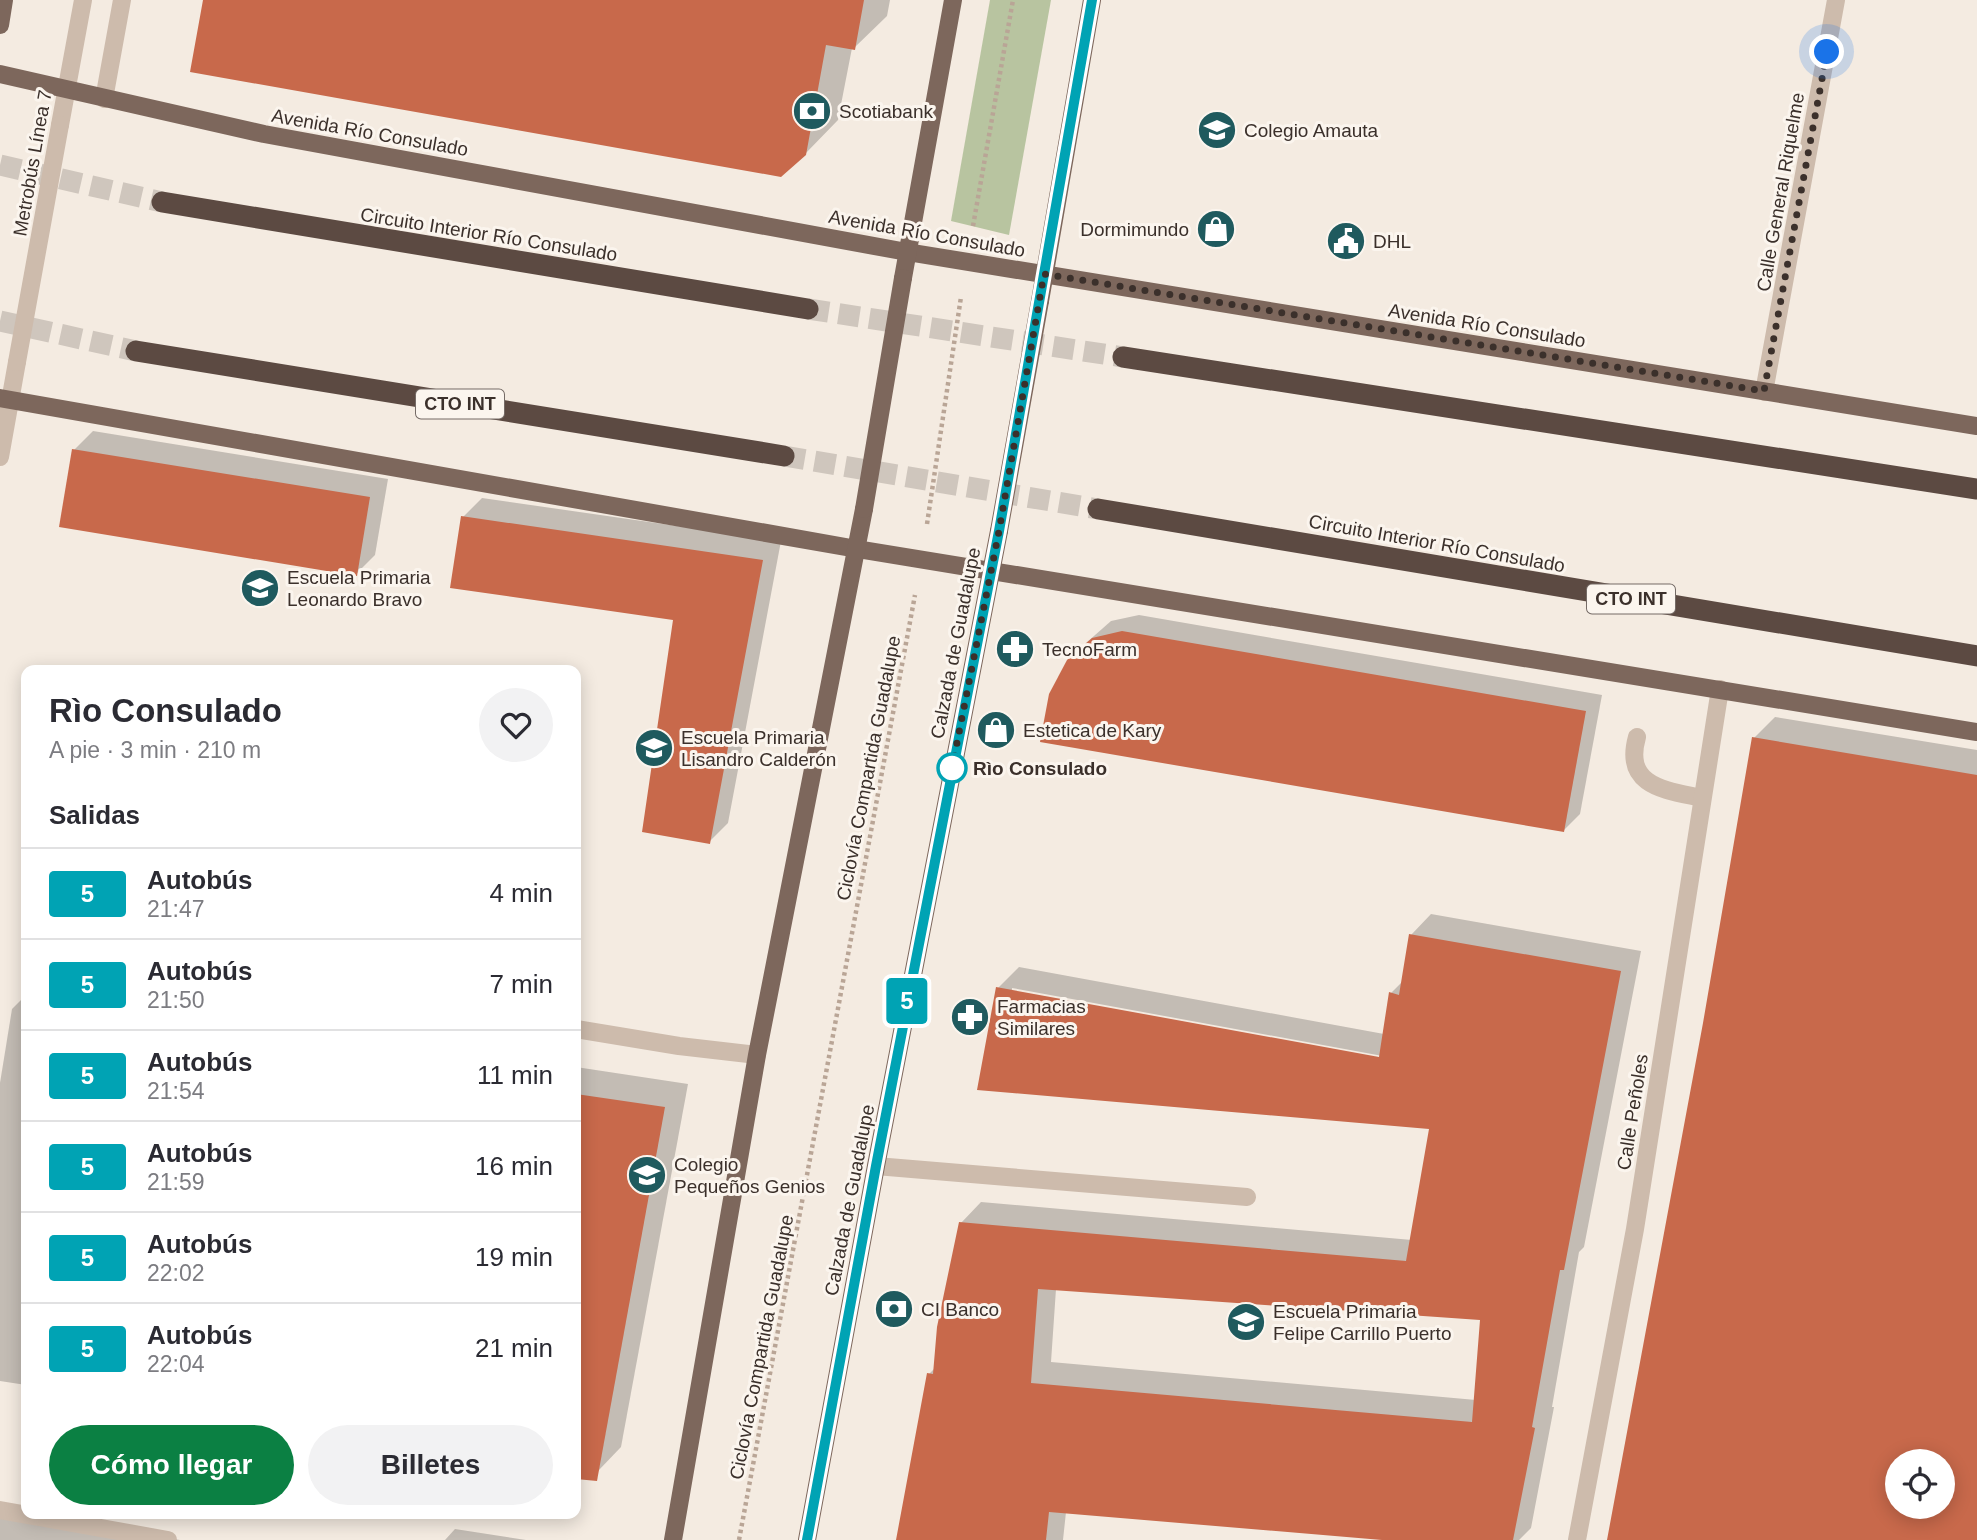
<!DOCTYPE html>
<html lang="es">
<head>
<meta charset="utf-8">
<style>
  body { margin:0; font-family:Helvetica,sans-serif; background:#f2f2f3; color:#2b2b33; height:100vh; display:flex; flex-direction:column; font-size:26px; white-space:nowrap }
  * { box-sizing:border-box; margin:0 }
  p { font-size:23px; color:#7c7c81 }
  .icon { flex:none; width:38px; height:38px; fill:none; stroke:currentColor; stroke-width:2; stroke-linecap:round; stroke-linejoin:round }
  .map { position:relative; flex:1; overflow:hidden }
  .drawer { position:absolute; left:21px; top:665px; width:560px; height:854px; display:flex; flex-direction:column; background:#fff; border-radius:14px; box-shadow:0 4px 18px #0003 }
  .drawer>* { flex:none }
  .badge { padding:0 14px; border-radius:5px; font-size:24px; line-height:46px }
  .buttons { position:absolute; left:1885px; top:1449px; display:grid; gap:14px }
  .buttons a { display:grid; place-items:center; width:70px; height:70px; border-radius:50%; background:#fff; box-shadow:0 4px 18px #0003; font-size:35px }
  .you { position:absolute; width:35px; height:35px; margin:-18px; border:5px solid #fff; border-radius:50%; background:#1a73e8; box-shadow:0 0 0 10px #1a73e833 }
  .map>.badge { position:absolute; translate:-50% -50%; box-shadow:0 0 0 4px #fff }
  h2 { padding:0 28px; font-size:26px; line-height:63px }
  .round { display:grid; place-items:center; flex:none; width:74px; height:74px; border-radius:37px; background:#f2f2f3 }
  .summary { display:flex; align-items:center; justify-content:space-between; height:119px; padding:0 28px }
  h1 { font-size:33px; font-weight:700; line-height:52px }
  .action { display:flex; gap:14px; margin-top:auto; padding:14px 28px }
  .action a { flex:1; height:80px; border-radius:42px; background:#0b8043; color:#fff; font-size:28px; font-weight:700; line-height:80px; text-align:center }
  .action a+a { background:#f2f2f3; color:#2b2b33 }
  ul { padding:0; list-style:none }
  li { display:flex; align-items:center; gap:21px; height:91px; padding:0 28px; border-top:2px solid #e1e1e2 }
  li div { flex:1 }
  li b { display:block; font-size:26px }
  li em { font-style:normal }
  li .badge { min-width:77px; font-weight:700; text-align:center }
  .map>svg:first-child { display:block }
  .green { fill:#b8c4a0 }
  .shadow { fill:#0003; fill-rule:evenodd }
  .building { fill:#c8694b; fill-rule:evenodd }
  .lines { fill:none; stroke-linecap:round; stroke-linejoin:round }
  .highway-tunnel { stroke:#cfc6bd; stroke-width:21; stroke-dasharray:21 10; stroke-linecap:butt }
  .path { stroke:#b9a596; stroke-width:4.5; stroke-dasharray:3.5 3.5; stroke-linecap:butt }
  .minor { stroke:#cdbbac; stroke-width:18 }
  .major { stroke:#7d675c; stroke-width:18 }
  .highway { stroke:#5c4a42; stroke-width:21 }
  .minor-bridge { stroke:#cdbbac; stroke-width:18 }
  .major-bridge { stroke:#7d675c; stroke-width:18 }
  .line-casing { stroke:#fff; stroke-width:16 }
  .line { stroke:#00a3b4; stroke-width:10 }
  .walk { stroke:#3b302b; stroke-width:7; stroke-dasharray:0 12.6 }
  .stop-dot { fill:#fff; stroke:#00a3b4; stroke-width:3.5 }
  .labels { text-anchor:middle; stroke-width:6; stroke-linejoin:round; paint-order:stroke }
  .shield { fill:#fbf5ee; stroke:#756b66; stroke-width:2 }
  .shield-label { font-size:18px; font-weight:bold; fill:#3b302b }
  .poi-label { font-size:19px; fill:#3b302b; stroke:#fbf5ee; text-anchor:start }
  .street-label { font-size:19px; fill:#3b302b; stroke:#fbf5ee }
  .stop-label { font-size:19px; font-weight:bold; fill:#3b302b; stroke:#fbf5ee; text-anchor:start }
</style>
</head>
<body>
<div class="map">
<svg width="1977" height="1540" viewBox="0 0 1977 1540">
  <rect width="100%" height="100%" fill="#f4ebe1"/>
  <!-- green -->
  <polygon class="green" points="990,0 1051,0 1009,235 951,221"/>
  <!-- shadow -->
  <g class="shadow">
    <polygon points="205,0 890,0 887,16 854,48 852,48 838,120 805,154"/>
    <polygon points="93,431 388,479 375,555 356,574 74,450"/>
    <polygon points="482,498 781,541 728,823 709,842 675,619 463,517"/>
    <polygon points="1139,615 1602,695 1580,814 1563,831 1086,643 1111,621"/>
    <path d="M1775,717L1977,750V1540H1609L1704,1023L1754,738ZM1897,1461H1942V1507H1897Z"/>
    <path d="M1431,914L1641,951L1584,1247L1579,1252L1552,1407H1554L1531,1528L1519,1540H1403L1066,1512L1063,1540H898L929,1374L936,1367L961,1223L981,1202L1412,1240L1431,1128L998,988L1019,967L1384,1034L1391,993L1403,981L1411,935ZM1012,988L1388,1057L1387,1060L1012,991ZM1056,1289L1482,1318L1476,1400L1051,1362Z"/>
    <polygon points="26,995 26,1385 0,1381 0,1083 12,1009"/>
    <polygon points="576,1067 688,1084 621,1447 598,1471 576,1468"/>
    <polygon points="0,1511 180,1540 0,1540"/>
    <polygon points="455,1529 526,1540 445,1540"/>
  </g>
  <!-- building -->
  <g class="building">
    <polygon points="203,0 864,0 855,50 826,45 806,155 781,177 190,72"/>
    <polygon points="72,449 370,497 357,576 59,527"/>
    <polygon points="461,516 763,560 710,844 642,832 673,620 450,588"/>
    <polygon points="1122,631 1586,711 1564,832 1040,742 1049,694 1067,660 1092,638"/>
    <path d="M1752,737L1977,775V1540H1607L1703,1023ZM1897,1461H1942V1507H1897Z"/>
    <path d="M1409,934L1621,971L1564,1270H1560L1532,1427L1535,1428L1513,1540H1382L1049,1512L1046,1540H896L927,1373L933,1374L937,1327L959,1222L1406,1261L1429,1129L977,1090L996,987L1379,1057L1389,992L1399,995ZM1038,1289L1480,1320L1472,1422L1031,1383Z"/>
    <polygon points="576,1094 665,1107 597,1481 576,1479"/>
  </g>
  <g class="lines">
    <!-- highway-tunnel -->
    <g class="highway-tunnel">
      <polyline points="0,165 162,202"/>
      <polyline points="808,309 1123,357"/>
      <polyline points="0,321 136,351"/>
      <polyline points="784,456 1098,509"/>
    </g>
    <!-- path -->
    <g class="path">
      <polyline points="973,226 1013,0"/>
      <polyline points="927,524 961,297"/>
      <polyline points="739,1540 915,595"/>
    </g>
    <!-- minor -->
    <g class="minor">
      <polyline points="104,99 122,0"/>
      <polyline points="60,125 83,0"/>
      <polyline points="1764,392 1836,0"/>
      <polyline points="0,457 17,362"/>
      <path d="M1637,737C1623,787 1666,790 1702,798"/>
      <polyline points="576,1029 679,1046 757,1055"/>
      <polyline points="876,1166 1247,1197"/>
      <polyline points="0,1510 168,1540"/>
      <polyline points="1577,1540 1635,1229 1720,689"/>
    </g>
    <!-- major -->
    <g class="major">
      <polyline points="0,25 4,0"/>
      <polyline points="0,74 264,134 907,252 1977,426"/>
      <polyline points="903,278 953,0"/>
      <polyline points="1040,301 1092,0"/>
      <polyline points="0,398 857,549 1977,732"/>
      <polyline points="673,1540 757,1055 864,509"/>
      <polyline points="807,1540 876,1166 999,531"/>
    </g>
    <!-- highway -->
    <g class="highway">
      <polyline points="162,202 808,309"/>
      <polyline points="136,351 784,456"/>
      <polyline points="1123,357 1977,489"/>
      <polyline points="1098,509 1977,656"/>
    </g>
    <!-- minor-bridge -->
    <polyline class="minor-bridge" points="17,362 60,125"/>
    <!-- major-bridge -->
    <g class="major-bridge">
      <polyline points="864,509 903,278"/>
      <polyline points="999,531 1040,301"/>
    </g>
  </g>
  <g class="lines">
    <!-- line casing -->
    <g class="line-casing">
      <polyline id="line" points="807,1540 876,1166 999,531 1092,0"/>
    </g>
    <!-- line -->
    <use href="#line" class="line"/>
    <!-- walk -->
    <polyline class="walk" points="952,768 999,531 1044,274 1764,391 1827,52"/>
  </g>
  <!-- icons -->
  <defs>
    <g id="bank-disc" transform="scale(2.0125)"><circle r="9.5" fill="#1f5a5e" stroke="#fbf5ee"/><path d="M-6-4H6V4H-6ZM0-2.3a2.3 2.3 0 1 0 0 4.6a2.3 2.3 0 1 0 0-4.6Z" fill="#fff"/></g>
    <g id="school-disc" transform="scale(2.0125)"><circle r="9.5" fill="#1f5a5e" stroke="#fbf5ee"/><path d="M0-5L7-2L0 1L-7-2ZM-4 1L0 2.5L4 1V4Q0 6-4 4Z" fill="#fff"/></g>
    <g id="shop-disc" transform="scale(2.0125)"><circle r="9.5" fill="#1f5a5e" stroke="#fbf5ee"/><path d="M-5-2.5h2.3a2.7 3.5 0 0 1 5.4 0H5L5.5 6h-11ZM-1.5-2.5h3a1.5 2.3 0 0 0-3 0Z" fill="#fff"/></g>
    <g id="civic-disc" transform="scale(2.0125)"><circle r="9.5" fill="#1f5a5e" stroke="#fbf5ee"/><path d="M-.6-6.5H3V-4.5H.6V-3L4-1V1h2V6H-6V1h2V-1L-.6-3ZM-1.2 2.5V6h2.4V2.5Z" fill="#fff"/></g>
    <g id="pharmacy-disc" transform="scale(2.0125)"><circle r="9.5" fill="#1f5a5e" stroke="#fbf5ee"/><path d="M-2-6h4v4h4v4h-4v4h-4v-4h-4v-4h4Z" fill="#fff"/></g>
  </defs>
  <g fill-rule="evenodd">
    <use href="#bank-disc" x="812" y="111"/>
    <use href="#school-disc" x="1217" y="130"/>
    <use href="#shop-disc" x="1216" y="229"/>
    <use href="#civic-disc" x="1346" y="241"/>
    <use href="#school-disc" x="260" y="588"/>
    <use href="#pharmacy-disc" x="1015" y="649"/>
    <use href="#shop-disc" x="996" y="730"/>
    <use href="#school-disc" x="654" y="748"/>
    <use href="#pharmacy-disc" x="970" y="1017"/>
    <use href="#school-disc" x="647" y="1175"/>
    <use href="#bank-disc" x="894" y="1309"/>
    <use href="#school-disc" x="1246" y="1322"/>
  </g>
  <!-- markers -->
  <circle class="stop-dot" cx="952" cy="768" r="14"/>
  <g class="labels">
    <!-- shield labels -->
    <g class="shield">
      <rect x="416" y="389.5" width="88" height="29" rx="5"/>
      <rect x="1587" y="584.5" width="88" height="29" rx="5"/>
    </g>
    <g class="shield-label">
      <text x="460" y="410">CTO INT</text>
      <text x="1631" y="605">CTO INT</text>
    </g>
    <!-- poi labels -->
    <g class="poi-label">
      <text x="839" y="118">Scotiabank</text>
      <text x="1244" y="137">Colegio Amauta</text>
      <text x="1189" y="236" text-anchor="end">Dormimundo</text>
      <text x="1373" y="248">DHL</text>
      <text x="287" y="584">Escuela Primaria<tspan x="287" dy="22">Leonardo Bravo</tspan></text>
      <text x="1042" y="656">TecnoFarm</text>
      <text x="1023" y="737">Estetica de Kary</text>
      <text x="681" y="744">Escuela Primaria<tspan x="681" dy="22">Lisandro Calderón</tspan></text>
      <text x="997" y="1013">Farmacias<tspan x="997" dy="22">Similares</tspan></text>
      <text x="674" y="1171">Colegio<tspan x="674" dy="22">Pequeños Genios</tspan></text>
      <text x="921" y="1316">CI Banco</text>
      <text x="1273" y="1318">Escuela Primaria<tspan x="1273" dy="22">Felipe Carrillo Puerto</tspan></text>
    </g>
    <!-- street labels -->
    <g class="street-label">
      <text transform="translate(370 132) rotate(10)" y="7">Avenida Río Consulado</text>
      <text transform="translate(32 163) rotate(-80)" y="7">Metrobús Línea 7</text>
      <text transform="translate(1780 192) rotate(-80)" y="7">Calle General Riquelme</text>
      <text transform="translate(927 233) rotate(10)" y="7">Avenida Río Consulado</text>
      <text transform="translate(489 234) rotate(9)" y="7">Circuito Interior Río Consulado</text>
      <text transform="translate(1487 325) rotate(9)" y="7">Avenida Río Consulado</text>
      <text transform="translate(1437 543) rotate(10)" y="7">Circuito Interior Río Consulado</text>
      <text transform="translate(955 643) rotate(-79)" y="7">Calzada de Guadalupe</text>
      <text transform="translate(868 768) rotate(-79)" y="7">Ciclovía Compartida Guadalupe</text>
      <text transform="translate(1632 1112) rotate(-81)" y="7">Calle Peñoles</text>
      <text transform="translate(849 1200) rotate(-79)" y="7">Calzada de Guadalupe</text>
      <text transform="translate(761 1347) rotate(-79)" y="7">Ciclovía Compartida Guadalupe</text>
    </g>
    <!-- stop labels -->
    <g class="stop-label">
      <text x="973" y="775">Rìo Consulado</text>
    </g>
  </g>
</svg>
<div class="buttons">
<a><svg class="icon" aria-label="locate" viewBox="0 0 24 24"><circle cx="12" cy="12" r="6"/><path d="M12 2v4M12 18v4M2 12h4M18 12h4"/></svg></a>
</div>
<div class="you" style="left:1827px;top:52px"></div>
<b class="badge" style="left:907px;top:1001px;background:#00a3b4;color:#fff">5</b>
<section class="drawer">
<div class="summary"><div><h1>Rìo Consulado</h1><p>A pie · 3 min · 210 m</p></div><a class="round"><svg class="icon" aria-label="heart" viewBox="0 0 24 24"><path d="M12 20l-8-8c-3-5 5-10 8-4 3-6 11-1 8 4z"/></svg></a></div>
<h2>Salidas</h2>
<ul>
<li><span class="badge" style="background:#00a3b4;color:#fff">5</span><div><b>Autobús</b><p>21:47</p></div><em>4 min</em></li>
<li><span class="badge" style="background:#00a3b4;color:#fff">5</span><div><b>Autobús</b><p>21:50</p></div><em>7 min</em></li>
<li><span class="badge" style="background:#00a3b4;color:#fff">5</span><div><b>Autobús</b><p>21:54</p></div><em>11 min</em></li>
<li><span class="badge" style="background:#00a3b4;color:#fff">5</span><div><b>Autobús</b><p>21:59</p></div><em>16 min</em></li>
<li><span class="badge" style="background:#00a3b4;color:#fff">5</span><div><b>Autobús</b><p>22:02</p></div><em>19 min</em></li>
<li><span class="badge" style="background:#00a3b4;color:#fff">5</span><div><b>Autobús</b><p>22:04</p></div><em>21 min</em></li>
</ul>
<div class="action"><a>Cómo llegar</a><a>Billetes</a></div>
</section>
</div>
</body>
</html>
